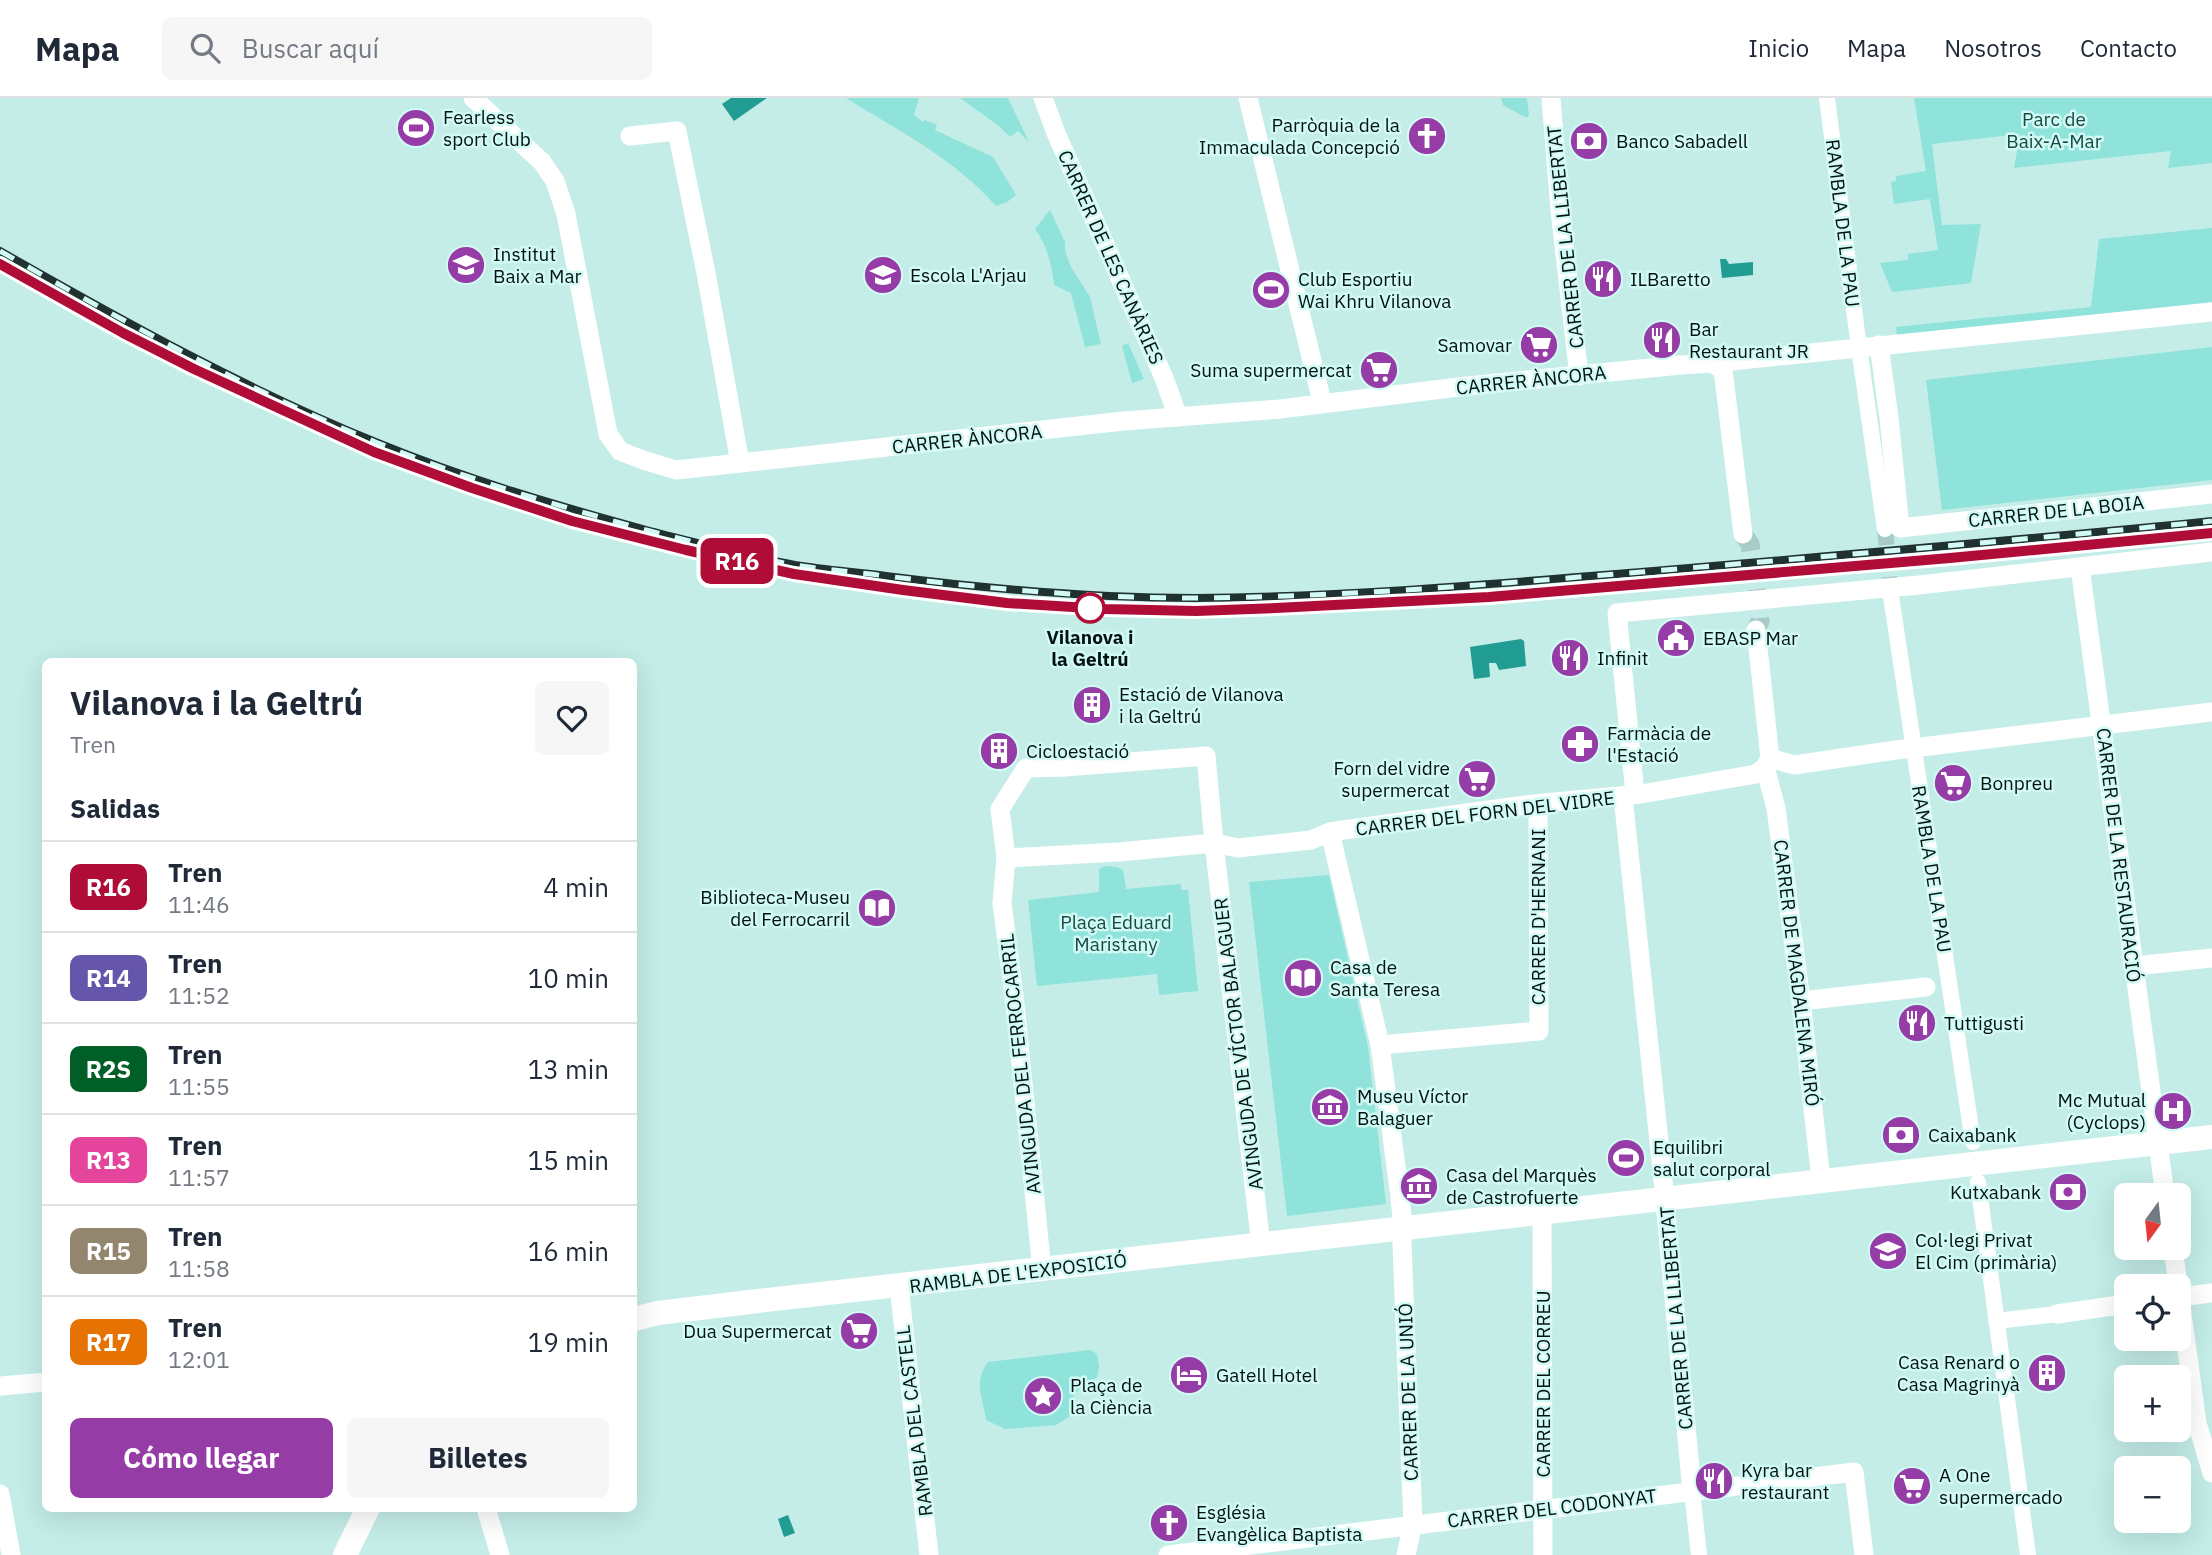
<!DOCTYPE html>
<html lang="es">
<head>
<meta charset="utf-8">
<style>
  body { margin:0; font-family:"IBM Plex Sans",sans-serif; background:#f6f6f7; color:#1f2937; height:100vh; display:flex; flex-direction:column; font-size:26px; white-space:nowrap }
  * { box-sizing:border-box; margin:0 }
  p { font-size:23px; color:#747a83 }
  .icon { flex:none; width:38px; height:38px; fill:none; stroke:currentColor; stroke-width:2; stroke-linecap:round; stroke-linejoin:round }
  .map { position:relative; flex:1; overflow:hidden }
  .side { position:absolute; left:42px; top:560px; width:595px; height:854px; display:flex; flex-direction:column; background:#fff; border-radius:10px; box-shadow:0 7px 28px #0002 }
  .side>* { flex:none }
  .badge { padding:0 14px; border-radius:10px; font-size:24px; line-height:46px }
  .needle { width:46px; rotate:195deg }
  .tools { position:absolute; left:2114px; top:1085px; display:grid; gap:14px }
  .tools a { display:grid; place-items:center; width:77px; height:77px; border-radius:10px; background:#fff; box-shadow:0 7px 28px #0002; font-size:35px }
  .map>.badge { position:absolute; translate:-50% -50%; box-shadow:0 0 0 4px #fff }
  h2 { padding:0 28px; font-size:26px; line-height:63px }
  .round { display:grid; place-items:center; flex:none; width:74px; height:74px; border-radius:10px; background:#f6f6f7 }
  .overview { display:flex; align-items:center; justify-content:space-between; height:119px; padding:0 28px }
  h1 { font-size:33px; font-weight:700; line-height:52px }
  .button { display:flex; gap:14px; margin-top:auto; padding:14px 28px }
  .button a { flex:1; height:80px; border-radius:10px; background:#963ca7; color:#fff; font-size:28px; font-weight:700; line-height:80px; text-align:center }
  .button a+a { background:#f6f6f7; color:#1f2937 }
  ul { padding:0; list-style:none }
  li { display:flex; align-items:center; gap:21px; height:91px; padding:0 28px; border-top:2px solid #e0e1e3 }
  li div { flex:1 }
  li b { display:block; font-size:26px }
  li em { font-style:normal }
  li .badge { min-width:77px; font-weight:700; text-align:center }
  header { display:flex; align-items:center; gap:42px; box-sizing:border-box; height:98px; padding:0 35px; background:#fff; border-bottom:2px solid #e0e1e3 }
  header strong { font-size:33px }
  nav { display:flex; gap:38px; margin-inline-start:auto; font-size:24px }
  .search { width:490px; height:63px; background:#f6f6f7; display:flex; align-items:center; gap:18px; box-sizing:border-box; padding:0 24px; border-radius:10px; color:#747a83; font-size:26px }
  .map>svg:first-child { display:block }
  .green { fill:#8fe3db }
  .water { fill:#219c93 }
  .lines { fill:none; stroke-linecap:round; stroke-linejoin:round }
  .pedestrian-tunnel { stroke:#a7ccc8; stroke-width:16; stroke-dasharray:16 8; stroke-linecap:butt }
  .minor-tunnel { stroke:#a7ccc8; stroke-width:19; stroke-dasharray:19 10; stroke-linecap:butt }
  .pedestrian { stroke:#fff; stroke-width:16 }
  .minor { stroke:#fff; stroke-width:19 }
  .tertiary { stroke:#fff; stroke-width:24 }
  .rail-casing { stroke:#203230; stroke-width:8 }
  .rail { stroke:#d1faf5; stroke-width:5; stroke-dasharray:16; stroke-linecap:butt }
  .line-casing { stroke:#fff; stroke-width:16 }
  .line { stroke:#af0d38; stroke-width:10 }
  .stop-dot { fill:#fff; stroke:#af0d38; stroke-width:3.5 }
  .labels { text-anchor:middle; stroke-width:5; stroke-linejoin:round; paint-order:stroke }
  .poi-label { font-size:19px; fill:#041211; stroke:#d1faf5; text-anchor:start }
  .park-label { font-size:19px; fill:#174945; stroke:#d1faf5 }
  .street-label { font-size:19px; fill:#041211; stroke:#d1faf5 }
  .stop-label { font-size:19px; font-weight:bold; fill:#041211; stroke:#d1faf5 }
</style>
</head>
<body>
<header>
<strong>Mapa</strong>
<div class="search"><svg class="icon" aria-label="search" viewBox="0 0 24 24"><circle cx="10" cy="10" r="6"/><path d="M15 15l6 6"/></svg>Buscar aquí</div>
<nav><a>Inicio</a><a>Mapa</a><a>Nosotros</a><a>Contacto</a></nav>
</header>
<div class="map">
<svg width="2212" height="1457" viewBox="0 0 2212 1457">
  <rect width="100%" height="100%" fill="#c4ede8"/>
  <!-- green -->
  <g class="green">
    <path d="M846,0H919L914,17L923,24L925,22L937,27L935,32L993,59L1016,97L1007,104L996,108C955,61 899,33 846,0Z"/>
    <polygon points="960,0 1008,0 1029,44 1018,33 1010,39 999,28"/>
    <polygon points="1501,0 1527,0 1529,17 1527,20 1503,7"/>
    <polygon points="1914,0 2212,0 2212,65 2168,70 2171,53 2014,70 2020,36 1932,46 1942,127 1981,126 1971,185 1892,194 1880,165 1908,162 1908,156 1938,152 1930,101 1894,106 1891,84 1896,83 1896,78 1926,73"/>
    <path d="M1050,112L1065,144V153L1071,169L1090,199L1101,246L1085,249L1071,195L1054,187C1052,167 1047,147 1035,131Z"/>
    <polygon points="2212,130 2212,204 1897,238 1896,229 2091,209 2099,141"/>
    <polygon points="1128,245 1144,281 1132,285 1122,248"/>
    <polygon points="2212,249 2212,382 1942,412 1926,282"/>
    <polygon points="1105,768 1116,769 1123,772 1126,791 1181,786 1181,792 1188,792 1198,893 1159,897 1157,876 1037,888 1028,802 1099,794 1099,771"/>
    <polygon points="1329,777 1368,949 1386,1106 1287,1118 1249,784"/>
    <path d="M1090,1252L1097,1256L1099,1269L1097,1279C1077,1293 1071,1293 1069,1319L1056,1327L1005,1331L986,1322C983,1299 973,1284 988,1264Z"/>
  </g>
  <!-- water -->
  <g class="water">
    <polygon points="731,0 767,0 734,23 722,6"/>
    <polygon points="1720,161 1726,161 1729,166 1753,164 1753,177 1722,180"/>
    <polygon points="1521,541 1524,543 1526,568 1499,572 1496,565 1489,565 1490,579 1474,581 1470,549"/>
    <polygon points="788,1417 795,1435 784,1439 778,1421"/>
  </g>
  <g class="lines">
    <!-- pedestrian-tunnel -->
    <polyline class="pedestrian-tunnel" points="1885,431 1891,498"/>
    <!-- minor-tunnel -->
    <polyline class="minor-tunnel" points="1743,436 1750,446 1755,479 1760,523 1756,532"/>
    <!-- pedestrian -->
    <g class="pedestrian">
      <polyline points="1827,0 1859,250 1885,431"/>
      <polyline points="1891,498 1973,1044"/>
      <polyline points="1978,1084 2028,1457"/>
      <polyline points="1996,1223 2057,1216"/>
      <polyline points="1692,1393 1699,1457"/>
    </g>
    <!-- minor -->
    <g class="minor">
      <polyline points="473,0 542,64 555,83 566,116 608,336 620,353 643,362 676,372 1124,323 1280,311 1467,288 1681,267 1712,265 1723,272"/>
      <polyline points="1043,0 1056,35 1164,280 1178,319"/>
      <polyline points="1248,0 1322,304"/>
      <polyline points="1551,0 1560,112 1579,278"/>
      <polyline points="630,38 677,33 706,175 740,365"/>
      <polyline points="1879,247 1889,320 1900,430 2212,396"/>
      <polyline points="1712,265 2212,214"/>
      <polyline points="1723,272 1743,436"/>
      <polyline points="2080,469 2165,1097"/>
      <polyline points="1770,660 1794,667 1896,652 2212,614"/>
      <polyline points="1765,669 1776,710 1801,903 1821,1082"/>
      <polyline points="1635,696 1617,515 1919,487 2212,454"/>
      <polyline points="1623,698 1663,1082 1692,1393"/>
      <polyline points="1330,734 1380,947 1400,1099 1403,1131 1402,1146 1413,1426 1406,1457"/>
      <polyline points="1006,760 1119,754 1214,745 1238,750 1311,742 1330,734 1343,732 1533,706 1641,696 1756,676 1765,669 1770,660 1756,532"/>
      <polyline points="2134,868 2212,860"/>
      <polyline points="1801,903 1926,889"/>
      <polyline points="1380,947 1539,933 1538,706"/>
      <polyline points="1542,1115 1543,1457"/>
      <polyline points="2173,1150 2197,1325 2212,1375"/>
      <polyline points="1042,1172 1014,897 1002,805 1006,760 1000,711 1026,670 1065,669 1206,658 1214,745 1261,1147"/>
      <polyline points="899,1188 929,1457"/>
      <polyline points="2179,1199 2212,1195"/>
      <polyline points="2057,1216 2126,1206"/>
      <polyline points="0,1288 46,1284"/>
      <polyline points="0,1396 11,1457"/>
      <polyline points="486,1410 500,1457"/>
      <polyline points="1168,1457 1854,1374 1864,1457"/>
    </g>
    <!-- tertiary -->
    <g class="tertiary">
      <polyline points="634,1221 658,1215 758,1203 2212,1039"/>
      <polyline points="345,1457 368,1410"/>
    </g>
    <!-- rail casing -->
    <g class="rail-casing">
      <g id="rail">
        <path d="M0,153C123,223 247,292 378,345C466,381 558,408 650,433C698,445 747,458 795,467C826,472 856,474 886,478C989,491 1092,500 1195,500C1344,499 1493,486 1641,474C1832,458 2022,442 2212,423"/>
        <polyline points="0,166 142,245"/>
        <polyline points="505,401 572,423 629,438"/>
        <polyline points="803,478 1007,505 1105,511 1196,513 1489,499 1950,460 2212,435"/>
      </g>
    </g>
    <!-- rail -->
    <use href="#rail" class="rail"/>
  </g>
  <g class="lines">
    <!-- line casing -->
    <g class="line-casing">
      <polyline id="line" points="0,166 123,235 194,271 374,354 472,390 572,423 686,452 794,476 903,492 1007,505 1105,511 1196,513 1276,510 1489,499 1950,460 2212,435"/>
    </g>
    <!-- line -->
    <use href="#line" class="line"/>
  </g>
  <!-- icons -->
  <defs>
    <g id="stadium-disc" transform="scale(2.0125)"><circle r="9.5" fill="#963ca7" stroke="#d1faf5"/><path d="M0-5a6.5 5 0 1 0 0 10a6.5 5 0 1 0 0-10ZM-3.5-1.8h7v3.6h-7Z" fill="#fff"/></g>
    <g id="church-disc" transform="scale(2.0125)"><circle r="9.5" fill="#963ca7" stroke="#d1faf5"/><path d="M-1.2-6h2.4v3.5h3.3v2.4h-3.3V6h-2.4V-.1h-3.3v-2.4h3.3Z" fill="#fff"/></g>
    <g id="bank-disc" transform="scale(2.0125)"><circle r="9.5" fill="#963ca7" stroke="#d1faf5"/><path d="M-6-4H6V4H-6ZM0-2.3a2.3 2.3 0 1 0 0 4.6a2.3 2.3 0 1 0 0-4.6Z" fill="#fff"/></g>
    <g id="school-disc" transform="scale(2.0125)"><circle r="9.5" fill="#963ca7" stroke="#d1faf5"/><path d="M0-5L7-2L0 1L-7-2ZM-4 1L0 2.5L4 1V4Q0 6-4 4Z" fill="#fff"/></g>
    <g id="restaurant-disc" transform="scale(2.0125)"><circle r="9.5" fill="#963ca7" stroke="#d1faf5"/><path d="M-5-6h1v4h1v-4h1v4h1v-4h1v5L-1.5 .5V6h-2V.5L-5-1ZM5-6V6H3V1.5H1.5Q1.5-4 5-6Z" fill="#fff"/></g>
    <g id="supermarket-disc" transform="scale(2.0125)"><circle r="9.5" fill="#963ca7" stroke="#d1faf5"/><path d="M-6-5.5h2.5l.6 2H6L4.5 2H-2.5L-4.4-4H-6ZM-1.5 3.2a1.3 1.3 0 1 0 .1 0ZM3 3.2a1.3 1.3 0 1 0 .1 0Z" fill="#fff"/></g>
    <g id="civic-disc" transform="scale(2.0125)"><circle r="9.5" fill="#963ca7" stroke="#d1faf5"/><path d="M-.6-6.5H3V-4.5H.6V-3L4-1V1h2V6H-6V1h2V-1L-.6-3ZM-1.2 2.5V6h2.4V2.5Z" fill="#fff"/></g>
    <g id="building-disc" transform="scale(2.0125)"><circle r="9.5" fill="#963ca7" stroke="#d1faf5"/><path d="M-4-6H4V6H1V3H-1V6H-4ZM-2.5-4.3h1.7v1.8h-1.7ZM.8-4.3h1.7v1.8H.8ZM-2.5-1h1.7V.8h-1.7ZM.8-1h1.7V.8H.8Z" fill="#fff"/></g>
    <g id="pharmacy-disc" transform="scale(2.0125)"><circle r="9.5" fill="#963ca7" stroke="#d1faf5"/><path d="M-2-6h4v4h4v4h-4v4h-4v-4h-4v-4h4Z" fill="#fff"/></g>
    <g id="library-disc" transform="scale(2.0125)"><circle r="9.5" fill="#963ca7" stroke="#d1faf5"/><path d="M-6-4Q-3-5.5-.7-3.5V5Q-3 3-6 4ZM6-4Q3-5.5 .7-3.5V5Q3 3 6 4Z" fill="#fff"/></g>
    <g id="museum-disc" transform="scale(2.0125)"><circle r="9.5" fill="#963ca7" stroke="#d1faf5"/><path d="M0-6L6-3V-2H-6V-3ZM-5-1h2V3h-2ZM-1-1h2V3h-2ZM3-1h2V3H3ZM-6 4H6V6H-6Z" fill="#fff"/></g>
    <g id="hospital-disc" transform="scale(2.0125)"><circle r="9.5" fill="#963ca7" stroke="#d1faf5"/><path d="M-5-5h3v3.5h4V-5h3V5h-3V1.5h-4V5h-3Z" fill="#fff"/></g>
    <g id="hotel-disc" transform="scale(2.0125)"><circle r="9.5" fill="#963ca7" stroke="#d1faf5"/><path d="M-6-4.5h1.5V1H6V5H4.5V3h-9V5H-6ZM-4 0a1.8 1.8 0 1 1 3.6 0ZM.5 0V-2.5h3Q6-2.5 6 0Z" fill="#fff"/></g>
    <g id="sight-disc" transform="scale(2.0125)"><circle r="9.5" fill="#963ca7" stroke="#d1faf5"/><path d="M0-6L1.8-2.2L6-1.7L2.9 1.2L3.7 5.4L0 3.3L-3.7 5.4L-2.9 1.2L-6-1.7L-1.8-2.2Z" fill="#fff"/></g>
  </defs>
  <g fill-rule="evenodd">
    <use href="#stadium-disc" x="416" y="30"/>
    <use href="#church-disc" x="1427" y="38"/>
    <use href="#bank-disc" x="1589" y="43"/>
    <use href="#school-disc" x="466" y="167"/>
    <use href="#school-disc" x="883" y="177"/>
    <use href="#restaurant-disc" x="1603" y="181"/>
    <use href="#stadium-disc" x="1271" y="192"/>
    <use href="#restaurant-disc" x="1662" y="242"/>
    <use href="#supermarket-disc" x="1539" y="247"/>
    <use href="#supermarket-disc" x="1379" y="272"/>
    <use href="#civic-disc" x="1676" y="540"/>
    <use href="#restaurant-disc" x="1570" y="560"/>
    <use href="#building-disc" x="1092" y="607"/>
    <use href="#pharmacy-disc" x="1580" y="646"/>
    <use href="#building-disc" x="999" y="653"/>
    <use href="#supermarket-disc" x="1477" y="681"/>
    <use href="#supermarket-disc" x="1953" y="685"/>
    <use href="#library-disc" x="877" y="810"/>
    <use href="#library-disc" x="1303" y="880"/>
    <use href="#restaurant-disc" x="1917" y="925"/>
    <use href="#museum-disc" x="1330" y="1009"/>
    <use href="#hospital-disc" x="2173" y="1013"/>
    <use href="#bank-disc" x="1901" y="1037"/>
    <use href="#stadium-disc" x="1626" y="1060"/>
    <use href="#museum-disc" x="1419" y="1088"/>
    <use href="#bank-disc" x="2068" y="1094"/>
    <use href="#school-disc" x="1888" y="1153"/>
    <use href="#supermarket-disc" x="859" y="1233"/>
    <use href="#building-disc" x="2047" y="1275"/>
    <use href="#hotel-disc" x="1189" y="1277"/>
    <use href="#sight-disc" x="1043" y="1298"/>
    <use href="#restaurant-disc" x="1714" y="1383"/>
    <use href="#supermarket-disc" x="1912" y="1388"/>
    <use href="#church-disc" x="1169" y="1425"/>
  </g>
  <!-- markers -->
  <circle class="stop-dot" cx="1090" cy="510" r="14"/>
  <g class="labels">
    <!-- poi labels -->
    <g class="poi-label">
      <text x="443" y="26">Fearless<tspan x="443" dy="22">sport Club</tspan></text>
      <text x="1400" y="34" text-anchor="end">Parròquia de la<tspan x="1400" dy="22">Immaculada Concepció</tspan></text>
      <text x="1616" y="50">Banco Sabadell</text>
      <text x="493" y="163">Institut<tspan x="493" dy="22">Baix a Mar</tspan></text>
      <text x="910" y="184">Escola L'Arjau</text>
      <text x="1298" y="188">Club Esportiu<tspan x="1298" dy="22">Wai Khru Vilanova</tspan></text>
      <text x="1630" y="188">ILBaretto</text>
      <text x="1689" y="238">Bar<tspan x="1689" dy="22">Restaurant JR</tspan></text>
      <text x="1512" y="254" text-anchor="end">Samovar</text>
      <text x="1352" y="279" text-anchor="end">Suma supermercat</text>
      <text x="1703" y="547">EBASP Mar</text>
      <text x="1597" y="567">Infinit</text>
      <text x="1119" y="603">Estació de Vilanova<tspan x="1119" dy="22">i la Geltrú</tspan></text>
      <text x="1607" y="642">Farmàcia de<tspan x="1607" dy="22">l'Estació</tspan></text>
      <text x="1026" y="660">Cicloestació</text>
      <text x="1450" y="677" text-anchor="end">Forn del vidre<tspan x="1450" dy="22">supermercat</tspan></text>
      <text x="1980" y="692">Bonpreu</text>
      <text x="850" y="806" text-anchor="end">Biblioteca-Museu<tspan x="850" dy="22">del Ferrocarril</tspan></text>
      <text x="1330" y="876">Casa de<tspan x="1330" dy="22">Santa Teresa</tspan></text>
      <text x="1944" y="932">Tuttigusti</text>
      <text x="1357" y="1005">Museu Víctor<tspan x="1357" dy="22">Balaguer</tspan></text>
      <text x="2146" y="1009" text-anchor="end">Mc Mutual<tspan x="2146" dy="22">(Cyclops)</tspan></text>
      <text x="1928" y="1044">Caixabank</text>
      <text x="1653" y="1056">Equilibri<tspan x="1653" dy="22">salut corporal</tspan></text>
      <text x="1446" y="1084">Casa del Marquès<tspan x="1446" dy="22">de Castrofuerte</tspan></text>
      <text x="2041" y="1101" text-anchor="end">Kutxabank</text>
      <text x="1915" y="1149">Col·legi Privat<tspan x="1915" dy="22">El Cim (primària)</tspan></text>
      <text x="832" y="1240" text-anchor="end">Dua Supermercat</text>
      <text x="2020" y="1271" text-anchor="end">Casa Renard o<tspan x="2020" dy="22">Casa Magrinyà</tspan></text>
      <text x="1216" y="1284">Gatell Hotel</text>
      <text x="1070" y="1294">Plaça de<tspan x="1070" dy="22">la Ciència</tspan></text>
      <text x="1741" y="1379">Kyra bar<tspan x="1741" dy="22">restaurant</tspan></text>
      <text x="1939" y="1384">A One<tspan x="1939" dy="22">supermercado</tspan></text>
      <text x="1196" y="1421">Església<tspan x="1196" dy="22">Evangèlica Baptista</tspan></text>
    </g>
    <!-- park labels -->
    <g class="park-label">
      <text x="2054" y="28">Parc de<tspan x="2054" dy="22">Baix-A-Mar</tspan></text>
      <text x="1116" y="831">Plaça Eduard<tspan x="1116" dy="22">Maristany</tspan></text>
    </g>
    <!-- street labels -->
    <g class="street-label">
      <text transform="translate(1843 125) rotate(83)" y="7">RAMBLA DE LA PAU</text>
      <text transform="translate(1565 139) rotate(-96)" y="7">CARRER DE LA LLIBERTAT</text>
      <text transform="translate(1111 159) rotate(66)" y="7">CARRER DE LES CANÀRIES</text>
      <text transform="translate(1531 282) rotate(-6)" y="7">CARRER ÀNCORA</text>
      <text transform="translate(967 341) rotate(-6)" y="7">CARRER ÀNCORA</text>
      <text transform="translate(2056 413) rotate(-6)" y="7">CARRER DE LA BOIA</text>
      <text transform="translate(1485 715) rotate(-7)" y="7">CARRER DEL FORN DEL VIDRE</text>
      <text transform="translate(2119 757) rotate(83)" y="7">CARRER DE LA RESTAURACIÓ</text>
      <text transform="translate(1932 771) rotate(81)" y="7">RAMBLA DE LA PAU</text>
      <text transform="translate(1538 819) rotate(-90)" y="7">CARRER D'HERNANI</text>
      <text transform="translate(1797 875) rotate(83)" y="7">CARRER DE MAGDALENA MIRÓ</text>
      <text transform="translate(1238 946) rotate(-97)" y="7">AVINGUDA DE VÍCTOR BALAGUER</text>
      <text transform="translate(1020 966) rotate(-96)" y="7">AVINGUDA DEL FERROCARRIL</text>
      <text transform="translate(1018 1175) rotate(-7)" y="7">RAMBLA DE L'EXPOSICIÓ</text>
      <text transform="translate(1676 1220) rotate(-95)" y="7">CARRER DE LA LLIBERTAT</text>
      <text transform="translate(1543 1286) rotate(-90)" y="7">CARRER DEL CORREU</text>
      <text transform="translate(1408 1294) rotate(-92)" y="7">CARRER DE LA UNIÓ</text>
      <text transform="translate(914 1323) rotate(-97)" y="7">RAMBLA DEL CASTELL</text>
      <text transform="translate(1552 1410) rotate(-7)" y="7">CARRER DEL CODONYAT</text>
    </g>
    <!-- stop labels -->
    <g class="stop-label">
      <text x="1090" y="546">Vilanova i<tspan x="1090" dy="22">la Geltrú</tspan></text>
    </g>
  </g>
</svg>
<div class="tools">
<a><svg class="needle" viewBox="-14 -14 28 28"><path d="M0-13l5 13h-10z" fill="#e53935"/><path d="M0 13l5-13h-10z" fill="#747a83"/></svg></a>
<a><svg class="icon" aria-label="locate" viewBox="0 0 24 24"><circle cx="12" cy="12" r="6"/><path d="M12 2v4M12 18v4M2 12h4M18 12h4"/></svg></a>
<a>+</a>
<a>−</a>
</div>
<b class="badge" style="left:737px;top:463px;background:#af0d38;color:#fff">R16</b>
<section class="side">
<div class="overview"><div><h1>Vilanova i la Geltrú</h1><p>Tren</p></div><a class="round"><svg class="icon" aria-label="heart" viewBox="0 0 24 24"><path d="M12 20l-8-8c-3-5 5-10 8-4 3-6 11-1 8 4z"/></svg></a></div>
<h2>Salidas</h2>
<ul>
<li><span class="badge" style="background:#af0d38;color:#fff">R16</span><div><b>Tren</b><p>11:46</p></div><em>4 min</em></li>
<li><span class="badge" style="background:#6556ac;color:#fff">R14</span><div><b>Tren</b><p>11:52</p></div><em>10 min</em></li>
<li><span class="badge" style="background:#005f27;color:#fff">R2S</span><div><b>Tren</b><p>11:55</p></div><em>13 min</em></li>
<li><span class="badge" style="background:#e5449c;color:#fff">R13</span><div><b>Tren</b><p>11:57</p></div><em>15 min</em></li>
<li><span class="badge" style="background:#93866e;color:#fff">R15</span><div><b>Tren</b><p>11:58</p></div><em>16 min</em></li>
<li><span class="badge" style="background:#e77204;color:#fff">R17</span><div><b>Tren</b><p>12:01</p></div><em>19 min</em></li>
</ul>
<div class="button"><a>Cómo llegar</a><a>Billetes</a></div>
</section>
</div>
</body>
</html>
